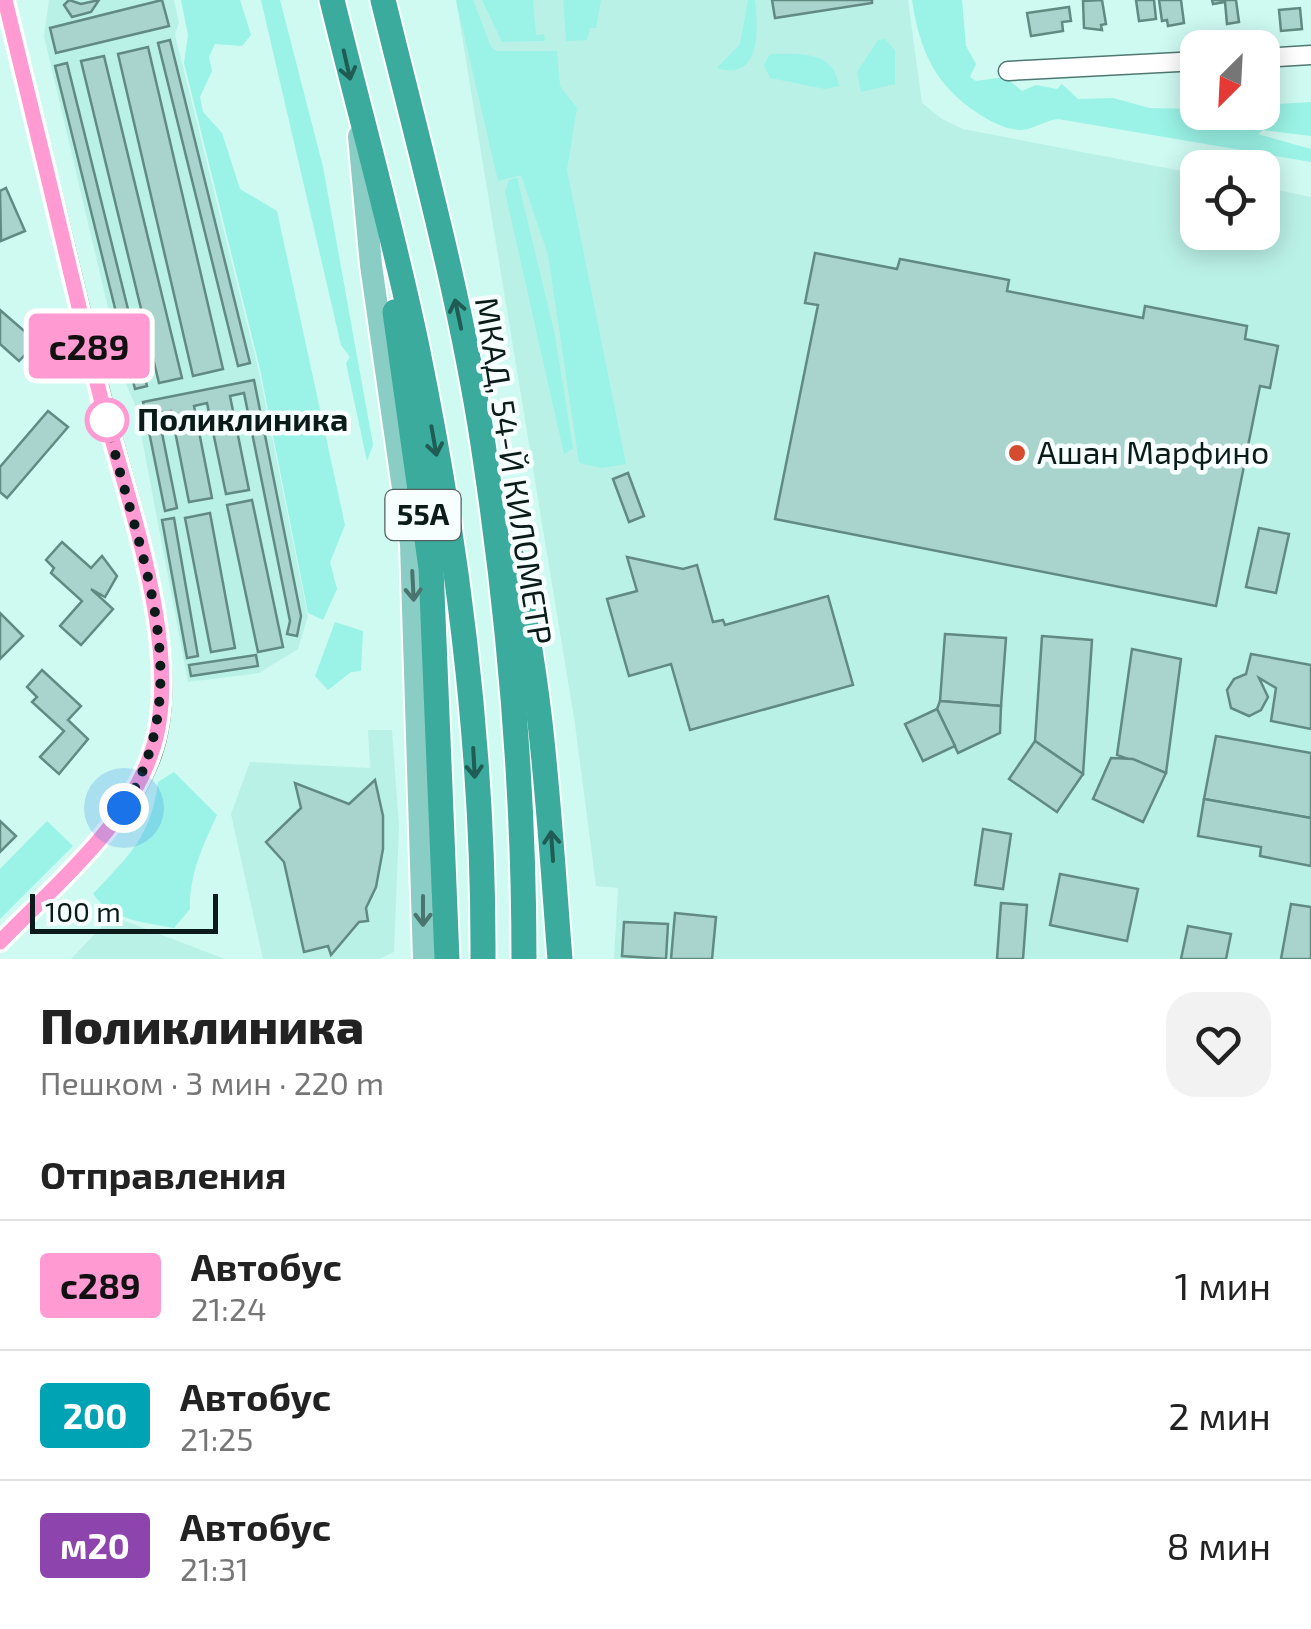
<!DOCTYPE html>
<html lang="ru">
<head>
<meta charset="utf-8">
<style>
  body { margin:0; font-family:"Exo 2",sans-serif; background:#f2f2f2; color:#222; height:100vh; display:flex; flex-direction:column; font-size:38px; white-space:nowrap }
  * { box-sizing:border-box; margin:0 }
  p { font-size:32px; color:#767676 }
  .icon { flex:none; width:55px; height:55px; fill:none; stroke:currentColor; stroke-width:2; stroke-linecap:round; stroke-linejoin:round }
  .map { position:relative; height:959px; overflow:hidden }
  .sheet { display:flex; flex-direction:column; background:#fff; flex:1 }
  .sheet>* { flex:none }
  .badge { padding:0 20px; border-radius:8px; font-size:35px; line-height:65px }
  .needle { width:65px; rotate:204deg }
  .controls { position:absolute; left:1180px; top:30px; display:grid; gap:20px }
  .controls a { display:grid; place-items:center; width:100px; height:100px; border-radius:20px; background:#fff; box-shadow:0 5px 25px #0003; font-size:50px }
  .scale { position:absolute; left:30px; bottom:25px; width:188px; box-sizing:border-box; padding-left:10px; border:5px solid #0a1b19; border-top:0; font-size:28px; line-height:35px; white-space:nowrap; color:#0a1b19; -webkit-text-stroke:8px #f6fffd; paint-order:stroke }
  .you { position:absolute; width:50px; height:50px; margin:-25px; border:8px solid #fff; border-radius:50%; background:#1a73e8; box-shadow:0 0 0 15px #1a73e833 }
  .map>.badge { position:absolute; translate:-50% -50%; box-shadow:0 0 0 5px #fff }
  h2 { padding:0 40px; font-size:38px; line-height:90px }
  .round { display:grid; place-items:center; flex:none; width:105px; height:105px; border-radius:30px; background:#f2f2f2 }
  .overview { display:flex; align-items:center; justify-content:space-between; height:170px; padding:0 40px }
  h1 { font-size:48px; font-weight:800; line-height:75px }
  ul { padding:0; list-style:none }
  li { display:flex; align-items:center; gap:30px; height:130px; padding:0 40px; border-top:2px solid #e0e0e0 }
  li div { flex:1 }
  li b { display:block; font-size:38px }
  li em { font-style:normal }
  li .badge { min-width:110px; font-weight:700; text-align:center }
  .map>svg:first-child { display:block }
  .built { fill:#baf1e7 }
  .green { fill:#9af3e6 }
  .building { fill:#a9d4cd; stroke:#618a83; stroke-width:2.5 }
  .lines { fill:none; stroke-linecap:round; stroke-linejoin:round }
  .minor-casing { stroke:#4f7871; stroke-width:21 }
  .major-casing { stroke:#fff; stroke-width:26 }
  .highway-casing { stroke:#fff; stroke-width:29 }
  .minor { stroke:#fff; stroke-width:18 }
  .major { stroke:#89cdc4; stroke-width:22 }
  .highway { stroke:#3aab9d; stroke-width:25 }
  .oneway { stroke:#205c54 }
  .oneway2 { stroke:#4a746e }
  .line-casing { stroke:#fff; stroke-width:22 }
  .line { stroke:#ff9ad2; stroke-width:15 }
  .walk { stroke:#0a1b19; stroke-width:10; stroke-dasharray:0 18 }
  .stop-dot { fill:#fff; stroke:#ff9ad2; stroke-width:5 }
  .poi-dot { fill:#d64a2e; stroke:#f6fffd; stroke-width:4 }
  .labels { text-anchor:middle; stroke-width:9; stroke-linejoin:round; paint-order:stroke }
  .shield { fill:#f6fffd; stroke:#515f5d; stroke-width:2.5 }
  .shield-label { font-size:30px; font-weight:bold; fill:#0a1b19 }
  .stop-label { font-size:32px; font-weight:bold; fill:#0a1b19; stroke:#f6fffd; text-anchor:start }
  .poi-label { font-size:32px; fill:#0a1b19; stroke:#f6fffd; text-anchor:start }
  .street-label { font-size:32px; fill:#0a1b19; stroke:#f6fffd }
</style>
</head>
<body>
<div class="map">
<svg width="1311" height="959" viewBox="0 0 1311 959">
  <rect width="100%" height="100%" fill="#cefaf2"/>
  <!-- built -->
  <g class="built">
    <polygon points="49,0 174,0 179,23 175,35 259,372 308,616 298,649 259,673 188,682 136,407 126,384 44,36"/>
    <polygon points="456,0 908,0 922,103 942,119 963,129 1197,174 1198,232 1262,232 1263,187 1311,197 1311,959 614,959 618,888 596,886 575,724"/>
    <polygon points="368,730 392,730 399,826 394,952 379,959 263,959 231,814 250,762 370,768"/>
    <polygon points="112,916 225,959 71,959"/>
  </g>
  <!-- green -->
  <g class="green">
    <polygon points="181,0 240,0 251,35 242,46 215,44 209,57 212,71 200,97 203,112 222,133 240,189 277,211 345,525 330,562 337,589 323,620 308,613 260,369 184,63 188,35"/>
    <polygon points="261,0 280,0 323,167 373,445 367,461 346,363 350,357 341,345"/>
    <polygon points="456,0 473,0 491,47 497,51 557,51 560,86 577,108 567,170 626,464 602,468 579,463 548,255 521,175 498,181"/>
    <polygon points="482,0 533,0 536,35 544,34 545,41 502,42"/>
    <polygon points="563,0 601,0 596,28 590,28 587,40 566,41"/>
    <path d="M748,0H755C758,28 762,82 717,68L740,44Z"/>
    <path d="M912,0H962L966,46L976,64L970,77L976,81L1005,77L1022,91L1036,85L1057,89L1062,84L1078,99L1113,98L1150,108L1197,109L1198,112H1262L1263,105L1311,102V136L1263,130L1258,134L1311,149V162L1058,119C1045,120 1035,129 1022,130C1006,130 992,122 979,114C935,85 920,52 912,0Z"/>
    <polygon points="885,39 895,50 895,84 861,92 857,72 878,40"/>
    <path d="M770,54C799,54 834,50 839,86L825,89L770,78L764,65Z"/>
    <polygon points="517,177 555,335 573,449 564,454 505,192 509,180"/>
    <polygon points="335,622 363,631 361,671 351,672 328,690 315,676"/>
    <path d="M174,772L217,815C203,845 189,875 190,909L174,928C144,922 113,921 93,894C130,854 151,837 158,782Z"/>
    <polygon points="47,821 73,846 0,919 0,869"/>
  </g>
  <!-- building -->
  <g class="building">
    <polygon points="69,0 81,4 99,0 91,12 72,17 64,5"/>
    <polygon points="162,0 169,26 56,53 50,28"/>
    <polygon points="772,0 872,0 872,3 775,18"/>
    <polygon points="1102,0 1106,24 1101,25 1102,30 1084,28 1083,1"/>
    <polygon points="1136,0 1154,0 1156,19 1139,21"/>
    <polygon points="1159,0 1181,0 1184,23 1168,26 1167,20 1162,21"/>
    <polygon points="1212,0 1236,0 1239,22 1227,24 1225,2 1213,4"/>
    <polygon points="1069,7 1071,21 1062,22 1063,31 1031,36 1027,13"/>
    <polygon points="1300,8 1302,29 1281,31 1279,10"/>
    <polygon points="170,40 250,363 238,366 158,43"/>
    <polygon points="148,47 223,369 193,376 118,54"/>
    <polygon points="104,56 182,378 159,383 81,61"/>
    <polygon points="67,63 147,386 135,389 55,66"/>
    <polygon points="6,188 25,231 1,241 0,191"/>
    <polygon points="815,253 897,269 900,259 1009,280 1007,291 1143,318 1145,306 1247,326 1245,339 1278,346 1270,388 1260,386 1216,606 775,519 818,305 805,303"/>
    <polygon points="0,310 37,342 19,361 0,344"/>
    <polygon points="254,380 301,616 297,636 287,634 290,621 244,393 230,396 249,490 226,494 207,403 194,406 212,498 189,502 171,411 158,413 177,508 165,511 143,402"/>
    <polygon points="48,411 68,427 7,498 0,492 0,467"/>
    <polygon points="628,473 644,516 629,522 613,479"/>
    <polygon points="252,500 283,647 258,652 227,505"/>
    <polygon points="210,513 235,648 211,652 185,518"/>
    <polygon points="174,518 198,656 187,658 162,520"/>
    <polygon points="1259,528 1289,534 1276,593 1246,587"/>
    <polygon points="62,542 91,568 102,556 117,576 105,597 91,589 113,609 81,645 60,626 82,601 51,573 54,568 46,560"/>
    <polygon points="627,557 683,569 697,565 713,622 723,620 725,625 828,596 853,685 690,730 671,664 629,676 607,599 637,591"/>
    <polygon points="0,613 23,636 0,659"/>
    <polygon points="945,634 1006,638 1001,706 940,701"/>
    <polygon points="1042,636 1092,640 1083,774 1035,741"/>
    <polygon points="1132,649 1181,659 1166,773 1117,755"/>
    <polygon points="1251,654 1311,665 1311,729 1271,721 1276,688 1259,678 1268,697 1261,710 1249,716 1231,708 1227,690 1234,679 1246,674"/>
    <polygon points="256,655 258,666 191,676 189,665"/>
    <polygon points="42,670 81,706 68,720 88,739 59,774 40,757 64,731 32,702 37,697 27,687"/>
    <polygon points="940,701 1001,706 1000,733 958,753 937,709"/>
    <polygon points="937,709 955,746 923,761 905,724"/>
    <polygon points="1216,736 1311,753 1311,818 1204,799"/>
    <polygon points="1035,741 1083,774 1057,812 1009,779"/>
    <polygon points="1111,758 1133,759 1166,773 1143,822 1093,799"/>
    <polygon points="375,780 383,816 383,849 376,887 366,908 368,921 359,922 331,955 328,946 304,952 284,862 266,842 301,808 295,783 349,804"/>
    <polygon points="1204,799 1311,818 1311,866 1260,856 1261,847 1198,836"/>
    <polygon points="0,821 16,836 0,852"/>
    <polygon points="983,829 1011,834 1003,889 975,885"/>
    <polygon points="1060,874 1138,889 1127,941 1050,925"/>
    <polygon points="1001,903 1027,905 1023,959 997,959"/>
    <polygon points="1291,904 1311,907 1311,959 1281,959"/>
    <polygon points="675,913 716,917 712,959 671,959"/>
    <polygon points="624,922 668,924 666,959 622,956"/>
    <polygon points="1188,926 1231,934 1226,959 1181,959"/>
  </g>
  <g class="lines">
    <!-- minor casing -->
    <g class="minor-casing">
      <g id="minor">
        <polyline points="1262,58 1311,55"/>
        <polyline points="1008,71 1198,61"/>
        <path d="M0,942C54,886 125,829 152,754C187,654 122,486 98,384C67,256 37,128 5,0"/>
      </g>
    </g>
    <!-- major casing -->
    <g class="major-casing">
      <polyline id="major" points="359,136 371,265 411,544 424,959"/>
    </g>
    <!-- highway casing -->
    <g class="highway-casing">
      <g id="highway">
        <path d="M332,0C360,115 393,231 417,347C458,547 484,755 483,959"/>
        <path d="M383,0C419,147 460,294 483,444C509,614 524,788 524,959"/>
        <polyline points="395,312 431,568 447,959"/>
        <path d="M509,546C543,681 549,821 560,959"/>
      </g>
    </g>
    <!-- minor -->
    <use href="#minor" class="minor"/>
    <!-- major -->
    <use href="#major" class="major"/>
    <!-- highway -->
    <use href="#highway" class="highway"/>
  </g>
  <!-- one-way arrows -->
  <defs><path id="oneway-shaft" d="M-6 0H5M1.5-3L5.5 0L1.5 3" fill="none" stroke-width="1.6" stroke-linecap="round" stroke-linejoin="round" transform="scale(2.5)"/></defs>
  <g class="oneway">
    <use href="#oneway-shaft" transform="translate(347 65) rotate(77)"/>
    <use href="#oneway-shaft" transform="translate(458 314) rotate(-102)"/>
    <use href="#oneway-shaft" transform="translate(434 441) rotate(80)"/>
    <use href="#oneway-shaft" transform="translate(474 763) rotate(87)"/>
    <use href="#oneway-shaft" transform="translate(552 846) rotate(-94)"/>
  </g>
  <g class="oneway2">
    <use href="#oneway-shaft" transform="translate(413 586) rotate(87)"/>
    <use href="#oneway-shaft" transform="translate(423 911) rotate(90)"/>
  </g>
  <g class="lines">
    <!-- line casing -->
    <g class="line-casing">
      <path id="line" d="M0,942C54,886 125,829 151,754C187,655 124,492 99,391C68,261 37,130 5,0"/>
    </g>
    <!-- line -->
    <use href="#line" class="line"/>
    <!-- walk -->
    <path class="walk" d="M107,420C135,549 202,680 124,808"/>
  </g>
  <!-- markers -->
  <circle class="stop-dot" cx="107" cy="420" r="20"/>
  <circle class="poi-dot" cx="1017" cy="453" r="10"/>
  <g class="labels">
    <!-- shield labels -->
    <rect class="shield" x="385.5" y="490" width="75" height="50" rx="8"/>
    <g class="shield-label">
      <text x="423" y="525">55А</text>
    </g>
    <!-- stop labels -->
    <g class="stop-label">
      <text x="137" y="431">Поликлиника</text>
    </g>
    <!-- poi labels -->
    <g class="poi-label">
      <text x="1037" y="464">Ашан Марфино</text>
    </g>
    <!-- street labels -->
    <g class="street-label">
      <text transform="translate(513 471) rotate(81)" y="11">МКАД, 54-Й КИЛОМЕТР</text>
    </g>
  </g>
</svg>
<div class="controls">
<a><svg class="needle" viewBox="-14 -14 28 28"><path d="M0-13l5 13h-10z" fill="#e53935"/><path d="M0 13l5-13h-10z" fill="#767676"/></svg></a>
<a><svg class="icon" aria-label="locate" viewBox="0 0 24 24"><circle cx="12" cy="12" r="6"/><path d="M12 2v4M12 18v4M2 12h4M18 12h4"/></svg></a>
</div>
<div class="scale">100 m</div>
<div class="you" style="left:124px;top:808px"></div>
<b class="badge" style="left:89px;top:346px;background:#ff9ad2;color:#111">с289</b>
</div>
<section class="sheet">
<div class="overview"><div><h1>Поликлиника</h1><p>Пешком · 3 мин · 220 m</p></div><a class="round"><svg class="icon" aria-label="heart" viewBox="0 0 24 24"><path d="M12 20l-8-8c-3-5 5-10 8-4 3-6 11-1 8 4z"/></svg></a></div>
<h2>Отправления</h2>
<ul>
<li><span class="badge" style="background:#ff9ad2;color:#111">с289</span><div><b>Автобус</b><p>21:24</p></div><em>1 мин</em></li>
<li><span class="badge" style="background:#00a3b4;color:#fff">200</span><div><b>Автобус</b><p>21:25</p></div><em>2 мин</em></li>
<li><span class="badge" style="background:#8e44ad;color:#fff">м20</span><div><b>Автобус</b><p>21:31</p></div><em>8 мин</em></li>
</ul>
</section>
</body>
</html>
